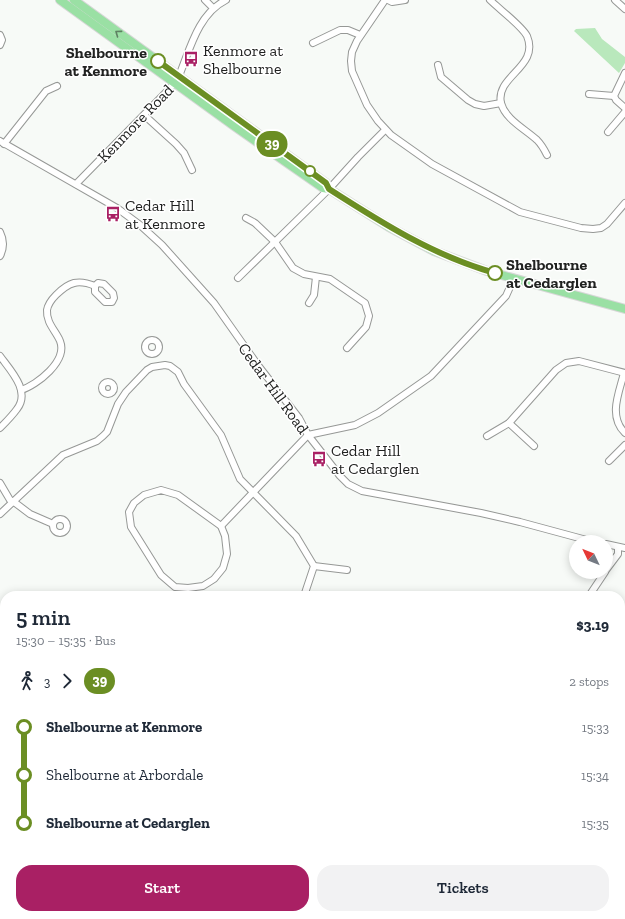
<!DOCTYPE html>
<html lang="en">
<head>
<meta charset="utf-8">
<style>
  body { margin:0; font-family:"Zilla Slab",serif; background:#f2f2f3; color:#1f2937; height:100vh; display:flex; flex-direction:column; font-size:15px; white-space:nowrap }
  * { box-sizing:border-box; margin:0 }
  p { font-size:13px; color:#747a83 }
  .icon { flex:none; width:22px; height:22px; fill:none; stroke:currentColor; stroke-width:2; stroke-linecap:round; stroke-linejoin:round }
  .map { position:relative; flex:1; overflow:hidden }
  .panel { position:absolute; left:0px; top:591px; width:625px; height:328px; display:flex; flex-direction:column; background:#fff; border-radius:16px 16px 0 0; box-shadow:0 2px 10px #0003 }
  .panel>* { flex:none }
  .badge { padding:0 8px; border-radius:13px; font-size:14px; line-height:26px }
  .needle { width:26px; rotate:313deg }
  .buttons { position:absolute; left:569px; top:535px; display:grid; gap:8px }
  .buttons a { display:grid; place-items:center; width:44px; height:44px; border-radius:50%; background:#fff; box-shadow:0 2px 10px #0003; font-size:20px }
  .map>.badge { position:absolute; translate:-50% -50%; box-shadow:0 0 0 2px #fff }
  .legs { display:flex; align-items:center; gap:6px; height:44px; padding:0 16px; font-size:13px }
  .legs p { margin-inline-start:auto }
  .overview { display:flex; align-items:center; justify-content:space-between; height:68px; padding:0 16px }
  h1 { font-size:22px; font-weight:600; line-height:30px }
  .cta { display:flex; gap:8px; margin-top:auto; padding:8px 16px }
  .cta a { flex:1; height:46px; border-radius:16px; background:#a92064; color:#fff; font-size:16px; font-weight:600; line-height:46px; text-align:center }
  .cta a+a { background:#f2f2f3; color:#1f2937 }
  ul { padding:0 16px; list-style:none }
  li { display:flex; align-items:center; gap:14px; height:48px; font-size:15px }
  li i { display:grid; place-items:center; width:6px; height:100%; margin:0 5px; background:currentColor }
  li i::after { content:''; width:10px; height:10px; margin:-5px; border:3px solid; border-radius:50%; background:#fff }
  li p { margin-inline-start:auto }
  li:first-child i { background:linear-gradient(#0000 50%,currentColor 0) }
  li:last-child i { background:linear-gradient(currentColor 50%,#0000 0) }
  .map>svg:first-child { display:block }
  .green { fill:#b9e8bc }
  .lines { fill:none; stroke-linecap:round; stroke-linejoin:round }
  .minor-casing { stroke:#969896; stroke-width:8 }
  .major-casing { stroke:#d7d7d7; stroke-width:10 }
  .minor { stroke:#fff; stroke-width:6 }
  .major { stroke:#9ae0a4; stroke-width:8 }
  .oneway { stroke:#5e8162 }
  .line-1-casing { stroke:#fff; stroke-width:9 }
  .line-1 { stroke:#6b8e23; stroke-width:6 }
  .stop-1-dot { fill:#fff; stroke:#6b8e23; stroke-width:2 }
  .labels { text-anchor:middle; stroke-width:3; stroke-linejoin:round; paint-order:stroke }
  .poi-label { font-size:16px; fill:#212221; stroke:#fff; text-anchor:start }
  .stop-label { font-size:16px; font-weight:bold; fill:#212221; stroke:#fff; text-anchor:end }
  .street-label { font-size:16px; fill:#212221; stroke:#fff }
</style>
</head>
<body>
<div class="map">
<svg width="625" height="919" viewBox="0 0 625 919">
  <rect width="100%" height="100%" fill="#f7faf7"/>
  <!-- green -->
  <g class="green">
    <polygon points="595,28 602,39 625,57 625,63 619,73 574,31 576,29"/>
    <polygon points="0,664 5,667 5,689 0,697"/>
    <polygon points="625,732 625,769 620,766 620,735"/>
  </g>
  <g class="lines">
    <!-- minor casing -->
    <g class="minor-casing">
      <g id="minor">
        <polyline points="205,0 213,8"/>
        <polyline points="385,0 357,41 352,52 351,61 352,71 367,105 378,121 391,135 432,164 520,212 581,228 593,229 601,228 607,224 625,203"/>
        <polyline points="388,0 392,2 405,0"/>
        <path d="M490,0C499,9 522,26 527,36C540,67 495,76 501,103C505,119 525,129 537,140C541,144 544,149 547,155"/>
        <polyline points="615,0 625,9"/>
        <polyline points="0,35 2,40 0,45"/>
        <polyline points="313,43 340,30 348,30 360,35"/>
        <polyline points="438,65 441,77 468,100 475,104 484,106 501,103"/>
        <polyline points="625,73 614,96 616,100 625,108"/>
        <polyline points="589,94 614,96"/>
        <polyline points="144,115 176,144 184,153 192,170"/>
        <polyline points="608,132 625,112"/>
        <polyline points="0,141 117,208 140,225 162,245 214,303 257,364 299,418 308,435 340,476 348,484 362,491 481,513 520,522 594,542"/>
        <polyline points="4,144 46,91 57,86"/>
        <path d="M76,184L175,83L179,76C190,49 198,14 226,0"/>
        <polyline points="246,218 255,223 275,242 293,268 304,274 330,279 365,303 369,316 366,327 347,348"/>
        <path d="M0,232C4,240 4,248 0,256"/>
        <polyline points="238,278 329,189 358,157 385,130"/>
        <polygon points="98,283 104,284 113,293 114,298 112,302 105,302 95,292 95,286"/>
        <polyline points="309,303 314,295 316,277"/>
        <circle cx="152" cy="347" r="7"/>
        <path d="M0,356C10,370 31,391 17,409C12,416 6,422 0,428"/>
        <path d="M624,373C619,393 608,416 625,433"/>
        <circle cx="108" cy="388" r="6"/>
        <path d="M21,390C37,385 68,361 60,341C56,331 46,323 47,310C48,304 52,299 56,295C69,282 78,279 95,286"/>
        <polyline points="509,423 534,446"/>
        <polyline points="487,436 509,423 556,370 566,363 579,361 625,373"/>
        <polyline points="609,461 625,445"/>
        <polyline points="0,483 10,500 14,502 30,514 53,524"/>
        <polygon points="161,490 178,495 221,526 225,536 227,554 223,568 214,579 203,586 188,588 175,587 161,575 131,527 129,512 134,503 144,495"/>
        <polyline points="0,514 63,455 97,441 103,436 107,432 118,404 126,392 147,370 152,367 165,365 170,366 178,372 184,384 221,435 240,479 296,536 314,566 304,596"/>
        <circle cx="60" cy="526" r="7"/>
        <polyline points="221,526 308,435 355,425 378,413 431,376 506,296 514,278"/>
        <polyline points="606,544 625,548"/>
        <polyline points="314,566 347,570"/>
        <polyline points="606,570 618,554 618,547"/>
        <polyline points="589,596 605,572"/>
        <polyline points="0,648 5,652"/>
        <polyline points="620,662 625,666"/>
        <polyline points="620,687 625,691"/>
        <polyline points="620,701 625,697"/>
        <polyline points="620,777 625,781"/>
        <polyline points="620,863 625,867"/>
        <polyline points="301,914 304,919"/>
        <polyline points="421,914 429,919"/>
        <polyline points="558,914 566,919"/>
        <polyline points="183,919 187,914"/>
        <polyline points="622,919 625,916"/>
      </g>
    </g>
    <!-- major casing -->
    <g class="major-casing">
      <g id="major">
        <polyline points="60,0 234,126 323,188 329,189 389,227 434,251 487,271 625,309"/>
        <polyline points="74,0 326,183 329,189"/>
      </g>
    </g>
    <!-- minor -->
    <use href="#minor" class="minor"/>
    <!-- major -->
    <use href="#major" class="major"/>
  </g>
  <!-- one-way arrows -->
  <defs><path id="oneway-chevron" d="M-2-3.5L2.5 0L-2 3.5" fill="none" stroke-width="1.6" stroke-linecap="round" stroke-linejoin="round"/></defs>
  <use class="oneway" href="#oneway-chevron" transform="translate(118 33) rotate(-144)"/>
  <g class="lines">
    <!-- line-1 casing -->
    <g class="line-1-casing">
      <path id="line-1" d="M158,61L326,183L329,189C382,223 434,256 495,273"/>
    </g>
    <!-- line-1 -->
    <use href="#line-1" class="line-1"/>
  </g>
  <!-- icons -->
  <defs>
    <g id="bus-bare" transform="scale(1.2)"><path d="M-5-6H5V4H4V6H2V4H-2V6H-4V4H-5ZM-3.5-4V0h7V-4ZM-3.5 1.2v1.5H-2V1.2ZM2 1.2v1.5H3.5V1.2Z" fill="#a92064" stroke="#fff" stroke-width="2.5" paint-order="stroke"/></g>
  </defs>
  <g fill-rule="evenodd">
    <use href="#bus-bare" x="191" y="59"/>
    <use href="#bus-bare" x="113" y="214"/>
    <use href="#bus-bare" x="319" y="459"/>
  </g>
  <!-- markers -->
  <g class="stop-1-dot">
    <circle cx="158" cy="61" r="7"/>
    <circle cx="310" cy="171" r="5"/>
    <circle cx="495" cy="273" r="7"/>
  </g>
  <g class="labels">
    <!-- poi labels -->
    <g class="poi-label">
      <text x="203" y="56">Kenmore at<tspan x="203" dy="18">Shelbourne</tspan></text>
      <text x="125" y="211">Cedar Hill<tspan x="125" dy="18">at Kenmore</tspan></text>
      <text x="331" y="456">Cedar Hill<tspan x="331" dy="18">at Cedarglen</tspan></text>
    </g>
    <!-- stop labels -->
    <g class="stop-label">
      <text x="147" y="58">Shelbourne<tspan x="147" dy="18">at Kenmore</tspan></text>
      <text x="506" y="270" text-anchor="start">Shelbourne<tspan x="506" dy="18">at Cedarglen</tspan></text>
    </g>
    <!-- street labels -->
    <g class="street-label">
      <text transform="translate(135 123) rotate(-46)" y="6">Kenmore Road</text>
      <text transform="translate(274 388) rotate(54)" y="6">Cedar Hill Road</text>
    </g>
  </g>
</svg>
<div class="buttons">
<a><svg class="needle" viewBox="-14 -14 28 28"><path d="M0-13l5 13h-10z" fill="#e53935"/><path d="M0 13l5-13h-10z" fill="#747a83"/></svg></a>
</div>
<b class="badge" style="left:272px;top:144px;background:#6b8e23;color:#fff">39</b>
<section class="panel">
<div class="overview"><div><h1>5 min</h1><p>15:30 – 15:35 · Bus</p></div><b>$3.19</b></div>
<div class="legs"><svg class="icon" aria-label="walk" viewBox="0 0 24 24"><circle cx="13" cy="4" r="2"/><path d="M13 8l-2 6 4 7M11 14l-3 7M7 12l3-4h3l4 4"/></svg>3<svg class="icon" aria-label="forward" viewBox="0 0 24 24"><path d="M9 5l7 7-7 7"/></svg><b class="badge" style="background:#6b8e23;color:#fff">39</b><p>2 stops</p></div>
<ul>
<li><i style="color:#6b8e23"></i><b>Shelbourne at Kenmore</b><p>15:33</p></li>
<li><i style="color:#6b8e23"></i><span>Shelbourne at Arbordale</span><p>15:34</p></li>
<li><i style="color:#6b8e23"></i><b>Shelbourne at Cedarglen</b><p>15:35</p></li>
</ul>
<div class="cta"><a>Start</a><a>Tickets</a></div>
</section>
</div>
</body>
</html>
